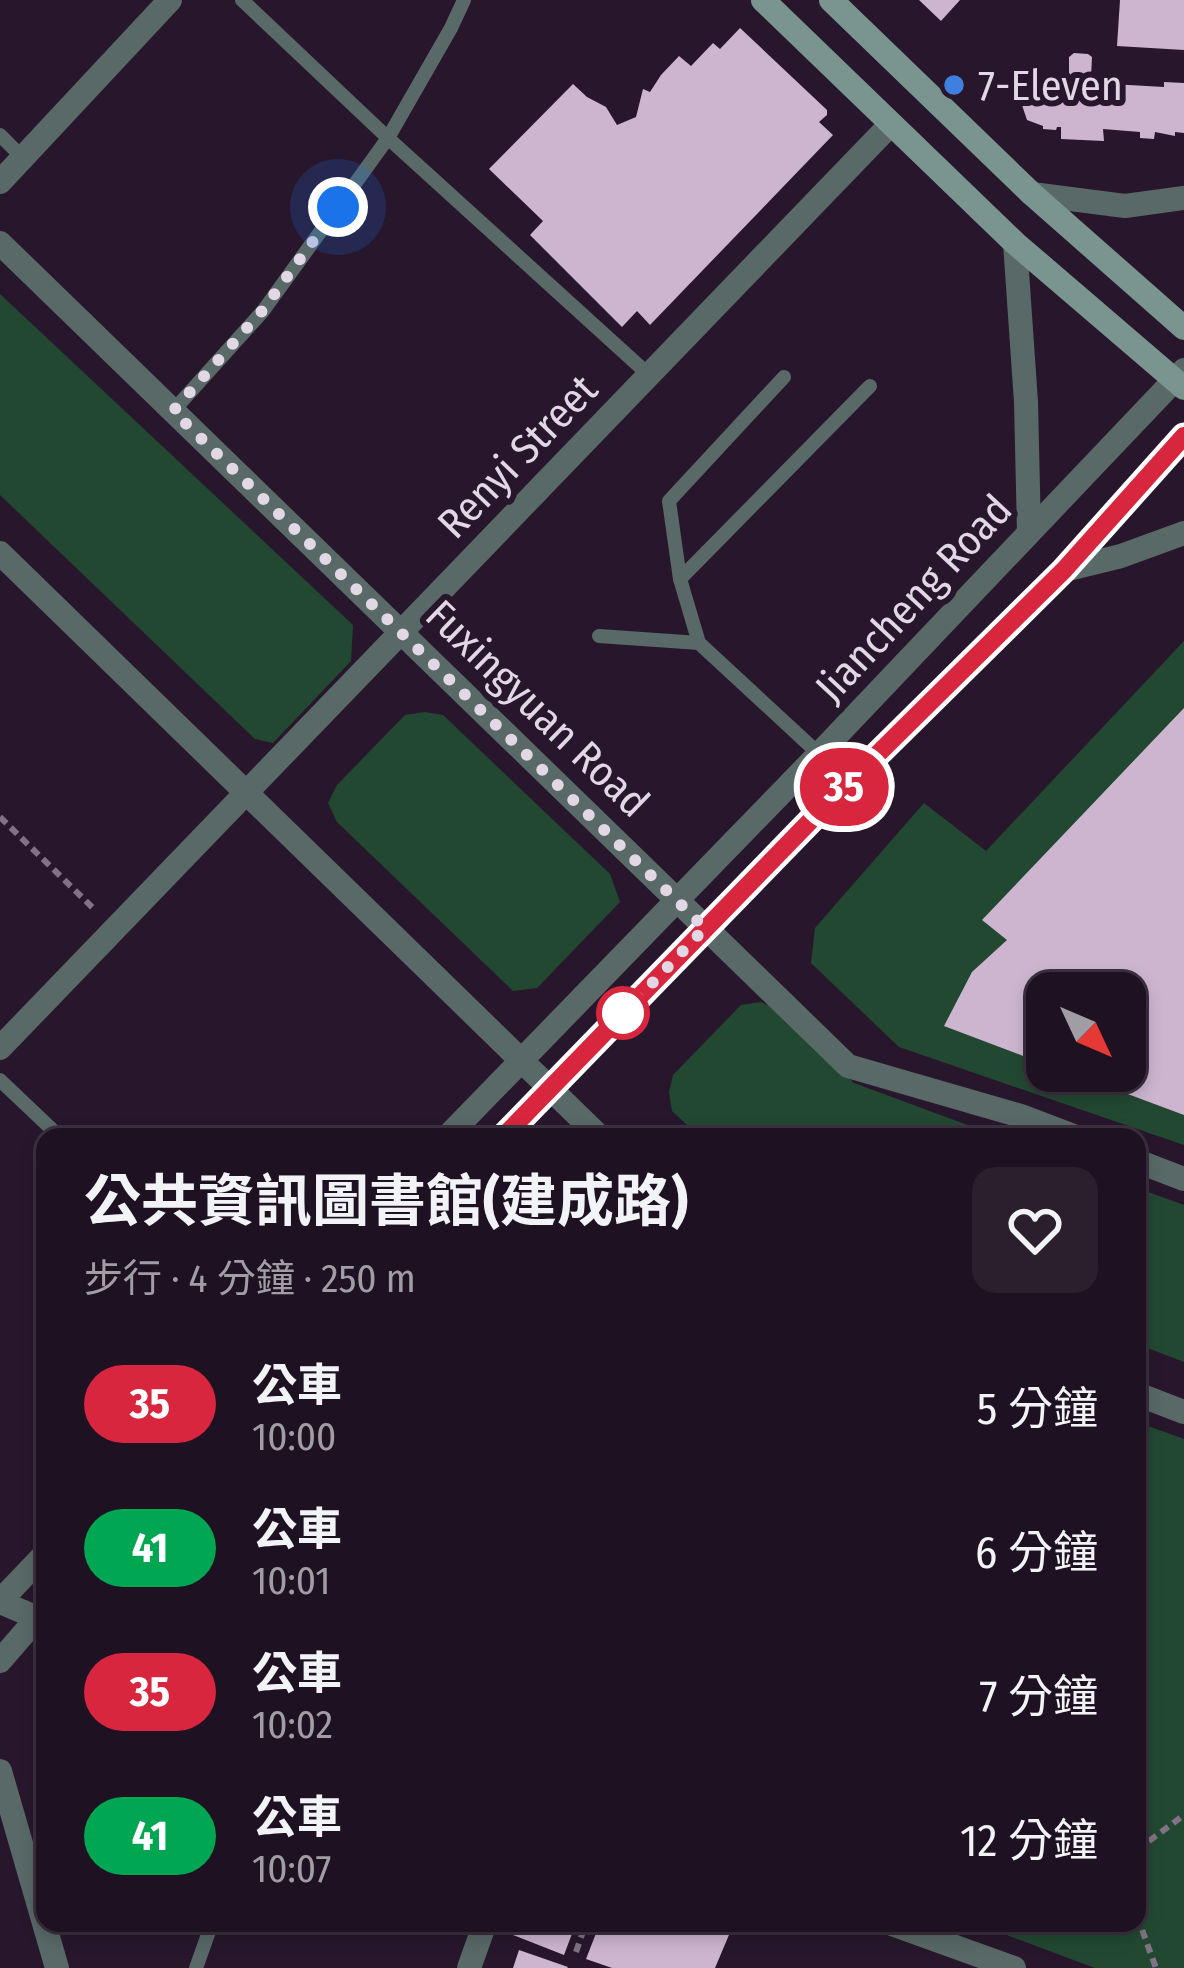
<!DOCTYPE html>
<html lang="zh-TW">
<head>
<meta charset="utf-8">
<style>
  body { margin:0; font-family:"Fira Sans Condensed","Noto Sans TC",sans-serif; background:#2b1f2e; color:#f1f3f6; height:100vh; display:flex; flex-direction:column; font-size:45px; white-space:nowrap }
  * { box-sizing:border-box; margin:0 }
  p { font-size:39px; color:#a19da5 }
  .icon { flex:none; width:66px; height:66px; fill:none; stroke:currentColor; stroke-width:2; stroke-linecap:round; stroke-linejoin:round }
  .map { position:relative; flex:1; overflow:hidden }
  .drawer { position:absolute; left:36px; top:1128px; width:1110px; height:804px; display:flex; flex-direction:column; background:#1e1121; border-radius:24px; box-shadow:0 6px 18px #0003,0 0 0 3px #3c313f }
  .drawer>* { flex:none }
  .badge { padding:0 24px; border-radius:39px; font-size:42px; line-height:78px }
  .needle { width:78px; rotate:134deg }
  .buttons { position:absolute; left:1026px; top:972px; display:grid; gap:24px }
  .buttons a { display:grid; place-items:center; width:120px; height:120px; border-radius:24px; background:#1e1121; box-shadow:0 6px 18px #0003,0 0 0 3px #3c313f; font-size:60px }
  .you { position:absolute; width:60px; height:60px; margin:-30px; border:9px solid #fff; border-radius:50%; background:#1a73e8; box-shadow:0 0 0 18px #1a73e833 }
  .map>.badge { position:absolute; translate:-50% -50%; box-shadow:0 0 0 6px #fff }
  .round { display:grid; place-items:center; flex:none; width:126px; height:126px; border-radius:24px; background:#2b1f2e }
  .summary { display:flex; align-items:center; justify-content:space-between; height:204px; padding:0 48px }
  h1 { font-size:57px; font-weight:700; line-height:90px }
  ul { padding:0; list-style:none }
  li { display:flex; align-items:center; gap:36px; height:144px; padding:0 48px }
  li div { flex:1 }
  li b { display:block; font-size:45px }
  li em { font-style:normal }
  li .badge { min-width:132px; font-weight:700; text-align:center }
  .map>svg:first-child { display:block }
  .green { fill:#234832; fill-rule:evenodd }
  .building { fill:#cdb5d0 }
  .lines { fill:none; stroke-linecap:round; stroke-linejoin:round }
  .path { stroke:#817385; stroke-width:6; stroke-dasharray:9 6; stroke-linecap:butt }
  .service { stroke:#596967; stroke-width:14 }
  .minor { stroke:#596967; stroke-width:24 }
  .tertiary { stroke:#596967; stroke-width:24 }
  .secondary { stroke:#7a9490; stroke-width:24 }
  .line-casing { stroke:#fff; stroke-width:27 }
  .line { stroke:#d7263d; stroke-width:18 }
  .walk { stroke:#e2d7e5; stroke-width:12; stroke-dasharray:0 21.6 }
  .shop-dot { fill:#3f7fe0; stroke:#28172c; stroke-width:4.5 }
  .stop-dot { fill:#fff; stroke:#d7263d; stroke-width:6 }
  .labels { text-anchor:middle; stroke-width:12; stroke-linejoin:round; paint-order:stroke }
  .poi-label { font-size:42px; fill:#e2d7e5; stroke:#28172c; text-anchor:start }
  .street-label { font-size:42px; fill:#e2d7e5; stroke:#28172c }
</style>
</head>
<body>
<div class="map">
<svg width="1184" height="1968" viewBox="0 0 1184 1968">
  <rect width="100%" height="100%" fill="#28172c"/>
  <!-- green -->
  <g class="green">
    <polygon points="0,294 353,625 351,661 273,743 255,739 0,495"/>
    <path d="M1184,641V1145L899,1047L811,963L815,928L924,803L986,851ZM1047,993H1125V1071H1047Z"/>
    <polygon points="425,712 443,715 610,874 620,902 537,988 513,991 337,822 328,803 337,785 405,715"/>
    <polygon points="761,1002 779,1010 854,1083 1000,1137 700,1137 672,1111 669,1092 673,1075 741,1005"/>
    <polygon points="1137,1188 1184,1205 1184,1362 1137,1344"/>
    <polygon points="1137,1422 1184,1439 1184,1968 1095,1968 975,1923 1137,1923"/>
  </g>
  <!-- building -->
  <g class="building">
    <polygon points="919,0 960,0 941,21"/>
    <polygon points="1120,0 1184,0 1184,50 1117,46"/>
    <polygon points="740,28 827,110 827,115 819,122 833,135 650,325 637,311 622,327 530,235 543,221 489,169 573,84 587,97 606,107 617,125 636,117 643,89 650,92 661,75 679,56 691,66 713,43 720,49"/>
    <polygon points="1074,53 1088,54 1092,57 1091,77 1112,80 1111,84 1164,87 1164,82 1184,83 1184,133 1175,132 1175,136 1155,132 1154,139 1140,138 1140,132 1103,129 1104,141 1061,139 1061,127 1057,127 1056,130 1043,129 1043,126 1027,120 1022,105 1026,91 1042,81 1059,82 1059,77 1069,75 1069,57"/>
    <polygon points="1184,708 1184,1115 1066,1071 1125,1071 1125,993 1047,993 1047,1065 944,1026 972,972 1007,940 982,920"/>
    <polygon points="511,1923 576,1923 564,1955 508,1933"/>
    <polygon points="600,1923 734,1923 715,1968 612,1968 586,1959"/>
    <polygon points="519,1950 568,1967 567,1968 513,1968"/>
  </g>
  <g class="lines">
    <!-- path -->
    <g class="path">
      <polyline points="0,817 96,911"/>
      <polyline points="1137,1850 1184,1815"/>
      <polyline points="1137,1916 1156,1968"/>
      <polyline points="576,1952 586,1923"/>
    </g>
    <!-- service -->
    <g class="service">
      <polyline points="242,0 388,138 649,375"/>
      <polyline points="0,135 22,157"/>
      <polyline points="173,411 263,311 388,138 451,28 464,0"/>
      <polyline points="680,579 669,501 784,377"/>
      <polyline points="599,636 699,643"/>
      <polyline points="819,754 699,643 680,579 870,386"/>
      <polyline points="0,1080 60,1137"/>
      <polyline points="196,1968 212,1923"/>
    </g>
    <!-- minor -->
    <g class="minor">
      <polyline points="0,182 170,0"/>
      <polyline points="0,243 848,1066 1021,1116 1076,1137"/>
      <polyline points="0,553 600,1137"/>
      <polyline points="0,1048 890,125"/>
      <polyline points="1137,1161 1184,1179"/>
      <polyline points="1137,1394 1184,1412"/>
      <polyline points="0,1602 45,1621"/>
      <polyline points="0,1771 57,1968"/>
      <polyline points="889,1923 1014,1968"/>
      <polyline points="469,1968 485,1923"/>
    </g>
    <!-- tertiary -->
    <g class="tertiary">
      <polyline points="1032,194 1125,206 1184,198"/>
      <polyline points="1015,243 1026,402 1029,532"/>
      <polyline points="1064,570 1121,556 1184,533"/>
      <polyline points="447,1137 819,754 1184,370"/>
      <polyline points="503,1137 818,813 1064,570 1184,436"/>
      <polyline points="0,1601 45,1554"/>
      <polyline points="0,1661 45,1609"/>
    </g>
    <!-- secondary -->
    <g class="secondary">
      <polyline points="763,0 1015,243 1184,388"/>
      <polyline points="831,0 1032,194 1184,328"/>
    </g>
  </g>
  <g class="lines">
    <!-- line casing -->
    <g class="line-casing">
      <polyline id="line" points="503,1137 818,813 1064,570 1184,436"/>
    </g>
    <!-- line -->
    <use href="#line" class="line"/>
    <!-- walk -->
    <polyline class="walk" points="338,207 262,311 173,411 705,928 613,1024 623,1013"/>
  </g>
  <!-- markers -->
  <circle class="shop-dot" cx="954" cy="85" r="12"/>
  <circle class="stop-dot" cx="623" cy="1013" r="24"/>
  <g class="labels">
    <!-- poi labels -->
    <g class="poi-label">
      <text x="978" y="100">7-Eleven</text>
    </g>
    <!-- street labels -->
    <g class="street-label">
      <text transform="translate(517 456) rotate(-46)" y="15">Renyi Street</text>
      <text transform="translate(913 598) rotate(-47)" y="15">Jiancheng Road</text>
      <text transform="translate(538 708) rotate(44)" y="15">Fuxingyuan Road</text>
    </g>
  </g>
</svg>
<div class="buttons">
<a><svg class="needle" viewBox="-14 -14 28 28"><path d="M0-13l5 13h-10z" fill="#e53935"/><path d="M0 13l5-13h-10z" fill="#a19da5"/></svg></a>
</div>
<div class="you" style="left:338px;top:207px"></div>
<b class="badge" style="left:844px;top:787px;background:#d7263d;color:#fff">35</b>
<section class="drawer">
<div class="summary"><div><h1>公共資訊圖書館(建成路)</h1><p>步行 · 4 分鐘 · 250 m</p></div><a class="round"><svg class="icon" aria-label="heart" viewBox="0 0 24 24"><path d="M12 20l-8-8c-3-5 5-10 8-4 3-6 11-1 8 4z"/></svg></a></div>
<ul>
<li><span class="badge" style="background:#d7263d;color:#fff">35</span><div><b>公車</b><p>10:00</p></div><em>5 分鐘</em></li>
<li><span class="badge" style="background:#00a651;color:#fff">41</span><div><b>公車</b><p>10:01</p></div><em>6 分鐘</em></li>
<li><span class="badge" style="background:#d7263d;color:#fff">35</span><div><b>公車</b><p>10:02</p></div><em>7 分鐘</em></li>
<li><span class="badge" style="background:#00a651;color:#fff">41</span><div><b>公車</b><p>10:07</p></div><em>12 分鐘</em></li>
</ul>
</section>
</div>
</body>
</html>
